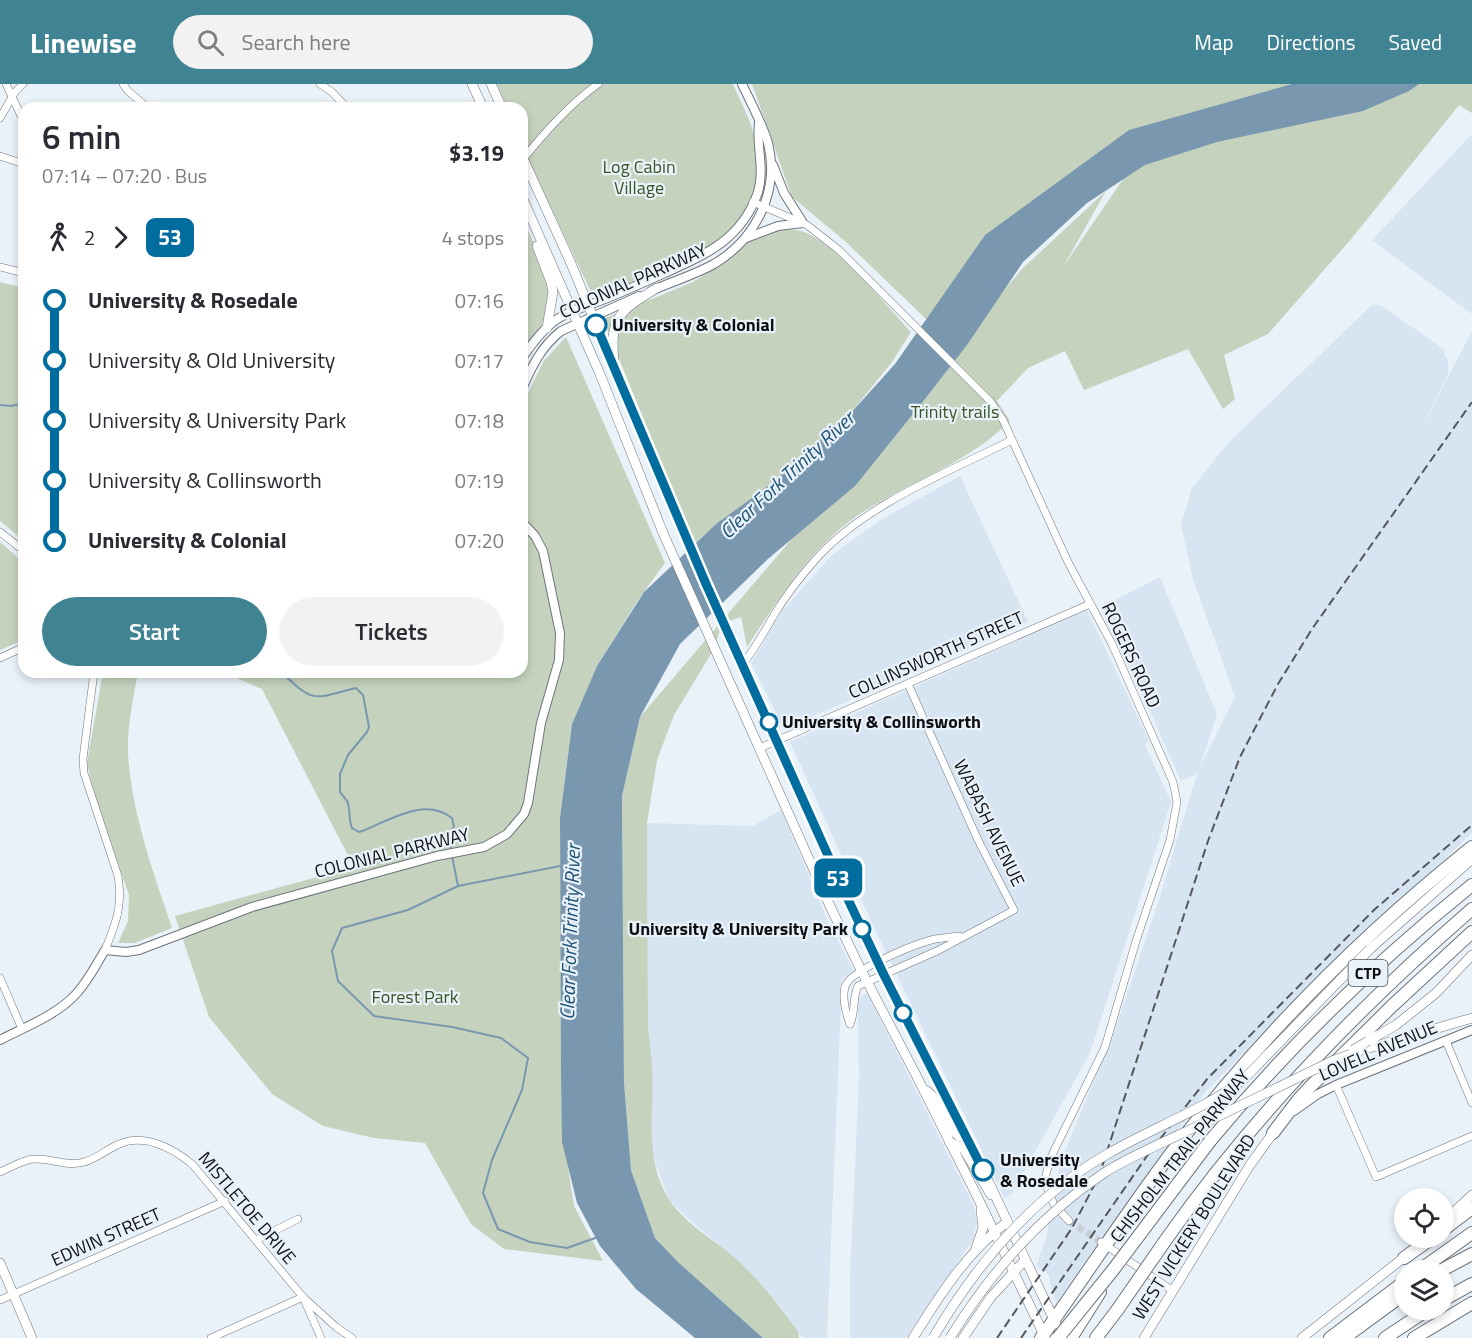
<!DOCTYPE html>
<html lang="en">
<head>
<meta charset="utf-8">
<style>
  body { margin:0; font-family:"Titillium Web",sans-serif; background:#f2f2f3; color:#2b2b33; height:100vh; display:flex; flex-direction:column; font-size:22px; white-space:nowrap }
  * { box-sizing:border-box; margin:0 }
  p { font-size:20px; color:#7c7c81 }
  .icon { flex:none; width:33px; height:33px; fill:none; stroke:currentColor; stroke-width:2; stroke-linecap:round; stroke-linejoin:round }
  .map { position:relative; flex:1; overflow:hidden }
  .drawer { position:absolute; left:18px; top:18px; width:510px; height:576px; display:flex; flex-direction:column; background:#fff; border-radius:18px; box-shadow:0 3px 9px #0003 }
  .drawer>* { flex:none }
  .badge { padding:0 12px; border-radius:9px; font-size:21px; line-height:39px }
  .fabs { position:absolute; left:1394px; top:1104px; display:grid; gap:12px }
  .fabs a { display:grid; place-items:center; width:60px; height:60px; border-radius:50%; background:#fff; box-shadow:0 3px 9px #0003; font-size:30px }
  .map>.badge { position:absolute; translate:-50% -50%; box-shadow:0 0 0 3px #fff }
  .legs { display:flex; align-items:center; gap:9px; height:66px; padding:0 24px; font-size:20px }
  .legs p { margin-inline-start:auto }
  .summary { display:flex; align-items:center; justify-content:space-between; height:102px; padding:0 24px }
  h1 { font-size:33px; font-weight:600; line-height:45px }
  .button { display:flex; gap:12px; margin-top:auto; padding:12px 24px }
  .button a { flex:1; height:69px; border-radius:36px; background:#408393; color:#fff; font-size:24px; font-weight:600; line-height:69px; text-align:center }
  .button a+a { background:#f2f2f3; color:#2b2b33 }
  ul { padding:0 24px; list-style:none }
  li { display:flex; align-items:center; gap:21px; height:60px; font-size:22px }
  li i { display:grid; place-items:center; width:9px; height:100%; margin:0 8px; background:currentColor }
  li i::after { content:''; width:15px; height:15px; margin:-8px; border:4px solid; border-radius:50%; background:#fff }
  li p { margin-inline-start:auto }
  li:first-child i { background:linear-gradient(#0000 50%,currentColor 0) }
  li:last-child i { background:linear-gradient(currentColor 50%,#0000 0) }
  header { display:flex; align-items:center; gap:36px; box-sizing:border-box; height:84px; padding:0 30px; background:#408393; color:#fff }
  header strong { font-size:28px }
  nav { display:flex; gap:33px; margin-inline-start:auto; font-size:21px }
  .search { width:420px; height:54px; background:#f2f2f3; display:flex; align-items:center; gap:15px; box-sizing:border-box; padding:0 21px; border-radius:33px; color:#7c7c81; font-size:22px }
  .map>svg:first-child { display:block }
  .built { fill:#d7e5f2 }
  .green { fill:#c5d3be }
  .water { fill:#7998b0 }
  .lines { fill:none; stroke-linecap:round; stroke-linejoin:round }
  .stream { stroke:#7998b0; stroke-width:2 }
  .minor-tunnel { stroke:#c8cfd6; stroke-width:7; stroke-dasharray:7 3.5; stroke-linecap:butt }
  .minor-casing { stroke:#6d747b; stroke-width:8 }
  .tertiary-casing { stroke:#6d747b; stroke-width:10 }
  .secondary-casing { stroke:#6d747b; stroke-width:10 }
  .motorway-casing { stroke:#6d747b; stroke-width:14 }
  .minor { stroke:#fff; stroke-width:7 }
  .tertiary { stroke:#fff; stroke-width:8 }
  .secondary { stroke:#fff; stroke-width:9 }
  .motorway { stroke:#fff; stroke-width:12 }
  .rail { stroke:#54585c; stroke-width:2; stroke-dasharray:9 4.5; stroke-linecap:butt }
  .secondary-bridge-casing { stroke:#6d747b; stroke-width:10; stroke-linecap:butt }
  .motorway-bridge-casing { stroke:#6d747b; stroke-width:14; stroke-linecap:butt }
  .secondary-bridge { stroke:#fff; stroke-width:9 }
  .motorway-bridge { stroke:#fff; stroke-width:12 }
  .line-1-casing { stroke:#fff; stroke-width:14 }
  .line-1 { stroke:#006d9e; stroke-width:9 }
  .stop-1-dot { fill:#fff; stroke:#006d9e; stroke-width:3 }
  .labels { text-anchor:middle; stroke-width:4.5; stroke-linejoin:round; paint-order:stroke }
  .shield { fill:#e9f1f9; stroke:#4f5357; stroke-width:1.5 }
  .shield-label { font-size:16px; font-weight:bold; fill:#0d0f12 }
  .park-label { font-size:18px; fill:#385526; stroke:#e9f1f9 }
  .street-label { font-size:18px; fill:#0d0f12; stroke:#e9f1f9 }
  .stop-label { font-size:18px; font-weight:bold; fill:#0d0f12; stroke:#e9f1f9; text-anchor:start }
  .water-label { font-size:20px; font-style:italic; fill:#1e5275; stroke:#e9f1f9 }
</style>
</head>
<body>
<header>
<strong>Linewise</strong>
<div class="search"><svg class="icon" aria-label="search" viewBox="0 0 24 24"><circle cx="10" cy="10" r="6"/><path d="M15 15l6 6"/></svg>Search here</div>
<nav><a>Map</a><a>Directions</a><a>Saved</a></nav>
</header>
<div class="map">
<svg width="1472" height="1254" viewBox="0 0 1472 1254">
  <rect width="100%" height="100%" fill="#e9f1f9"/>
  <!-- built -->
  <g class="built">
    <polygon points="1472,50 1472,230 1372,156"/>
    <polygon points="1380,221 1444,265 1444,272 1448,275 1448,290 1418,351 1472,247 1472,749 1293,920 1206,1007 1056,1219 1048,1190 1036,1182 1046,1155 1060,1080 1120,931 1159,816 1197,690 1181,697 1103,522 1160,493 1217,630 1200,683 1235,613 1193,495 1181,441 1192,404 1229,358 1371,222"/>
    <polygon points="960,392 1028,538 784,645 751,579 783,526 832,471 882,435"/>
    <polygon points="1087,526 1149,657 1145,661 1171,718 1090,969 1012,1109 1005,1115 873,841 790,658"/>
    <polygon points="781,726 828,837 854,887 842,895 827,1254 803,1254 777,1218 735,1174 686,1133 669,1115 652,1070 652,979 649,964 648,941 647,739 753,742"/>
    <polygon points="867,909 974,1122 977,1138 973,1156 906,1254 850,1254 850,1191 859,993 858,914"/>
  </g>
  <!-- green -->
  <g class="green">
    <path d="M497,0H733C742,21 754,42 757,65C763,99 744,142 714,161C681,182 633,198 596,213L592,210L522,62V24H507Z"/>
    <polygon points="752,0 1292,0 985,151 927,236 846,158 792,113"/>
    <path d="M1322,0H1472V29L1459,21L1352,154L1268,250L1224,271L1235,315L1223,325L1188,265L1084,306L1065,267L1028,284L997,317L1010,337C972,376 913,397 866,426C813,459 781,512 747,563L741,533L723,539L711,570L674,631L657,676L647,739L648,941C649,955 651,968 652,981C655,1026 643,1075 669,1115C684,1139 713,1155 734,1173C759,1195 780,1222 799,1249V1254H763L678,1178L655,1154L631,1086L624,998L622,712L640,633L1022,185L1106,107L1063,183L1139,72Z"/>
    <path d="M522,134C536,164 559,204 544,237C538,248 529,257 522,268Z"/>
    <path d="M781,145C788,146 797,145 804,148C835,159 887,222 911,248L892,278L849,331L764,409L716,440L694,460L603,235L693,198L724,178L754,154Z"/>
    <polygon points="0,198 24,204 24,457 0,437"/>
    <polygon points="566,253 665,479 638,516 597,582 572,640 560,734 562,1044 574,1122 603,1177 504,1165 471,1140 425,1059 374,1054 323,1042 272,1010 209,933 175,832 354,783 262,605 223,588 522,588 522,322 543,278"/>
    <polygon points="0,458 24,479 24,556 0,566"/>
    <path d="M103,588H138C133,615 127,643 128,670C132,731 153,787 172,844L135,859H118L128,837L129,811L94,710L87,679Z"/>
  </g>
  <!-- water -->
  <polygon class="water" points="1292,0 1419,0 1409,7 1363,27 1217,58 1145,81 1087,119 1023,178 967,261 921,320 855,402 769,474 680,560 640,633 622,712 624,998 631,1086 655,1154 678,1178 763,1254 695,1254 636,1205 600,1162 577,1119 562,1058 561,989 560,734 572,640 597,582 644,508 716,440 762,407 849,331 895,280 985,151 1129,46"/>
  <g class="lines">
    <!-- stream -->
    <g class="stream">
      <polyline points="0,321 11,322 24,319"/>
      <path d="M281,588C315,620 312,615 356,604L363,611L369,643L367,648L348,671L340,690V708C342,711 345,714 347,717C351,725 348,735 352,744L359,748L365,746C392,735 425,713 452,734L454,743L450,748L451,766"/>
      <polyline points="452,772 458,802 560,782"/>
      <polyline points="458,802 408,826 342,844 332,867 338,897 374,932 452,943 501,954 528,974 522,1006 492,1076 483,1109 498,1145 530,1158 567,1164 598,1153"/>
    </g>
    <!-- minor-tunnel -->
    <polyline class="minor-tunnel" points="1069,1137 1101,1158"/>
    <!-- minor casing -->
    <g class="minor-casing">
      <g id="minor">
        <polyline points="6,0 24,38"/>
        <polyline points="123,0 128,7 148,24"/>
        <polyline points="320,0 332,8 347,24"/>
        <polyline points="0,34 15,8 23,0"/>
        <polyline points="0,72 24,80"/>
        <path d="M523,75C546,47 569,21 598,0"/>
        <polyline points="753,118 807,141 839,166 990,317 1003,336 1068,478 1112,560 1173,698 1177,718 1170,756 1136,857 1105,963 1050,1075 1045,1095 1047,1103 1054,1121 1069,1137"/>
        <polyline points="0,183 24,189"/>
        <polyline points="0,448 24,467"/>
        <polyline points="0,574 24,563"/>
        <path d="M742,581C755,565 764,548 774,531C786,511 801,492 816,475C864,421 948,388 1012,356"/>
        <path d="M94,588L83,675L84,689L118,792C123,822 116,839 105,866"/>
        <polyline points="760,664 1090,520"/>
        <polyline points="0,894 22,945"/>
        <path d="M850,940C856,928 852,914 858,902L939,866L1014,826L978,756L908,600"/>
        <path d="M850,940C846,930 842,914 845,903C849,886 918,859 935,855C943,854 951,853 959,852"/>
        <polyline points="1446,957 1472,1019"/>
        <polyline points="1336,1001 1376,1093 1472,1052"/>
        <path d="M0,1088C10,1084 24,1075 34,1075C51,1074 67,1083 84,1078C96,1075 106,1066 117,1061C143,1048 173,1064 193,1081L303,1213L336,1243L352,1254"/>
        <polyline points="256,1156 298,1135"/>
        <polyline points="1101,1158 1173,1207"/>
        <polyline points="0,1216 225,1117"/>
        <polyline points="211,1254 303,1213 321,1254"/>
      </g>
    </g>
    <!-- tertiary casing -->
    <g class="tertiary-casing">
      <g id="tertiary">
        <polyline points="746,154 778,142 803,139 784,109 773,81"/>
        <path d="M651,207C671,198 694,191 714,180C756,155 780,107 768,59C763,41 750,17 742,0"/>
        <path d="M522,274C532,260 544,243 559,234C572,226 588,222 602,216C623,208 644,198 665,189C707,170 742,155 758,108C765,85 756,62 759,39"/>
        <path d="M522,305C532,282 541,263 561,247L639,212"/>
        <path d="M0,956C25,943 57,931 76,910C88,897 96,881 105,866L126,868L139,866L252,823L437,772L484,763L507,750L524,730L528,719L541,639L559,576L560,549L543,467L535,452L522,438"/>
        <polyline points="1294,1027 1318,1010 1336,1001 1472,946"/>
      </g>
    </g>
    <!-- secondary casing -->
    <g class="secondary-casing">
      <g id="secondary">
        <polyline points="472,0 483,24"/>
        <polyline points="491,0 502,24"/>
        <polyline points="522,72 570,177 626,313 723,538 844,807 883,891 983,1086 1056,1240"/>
        <polyline points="522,113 600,290 663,449 829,820 861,886 916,991 975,1108 1045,1253"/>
        <polyline points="537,162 551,198 553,208 547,244"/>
        <path d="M614,277C609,232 621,226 657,204"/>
        <polyline points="1370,865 1472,775"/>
        <polyline points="1368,957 1396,941 1436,909 1472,871"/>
        <polyline points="1359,967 1472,934"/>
        <path d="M927,1007C943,1019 945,1044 960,1053L965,1050"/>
        <polyline points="949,1058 963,1064 991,1111"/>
        <polyline points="1443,1138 1472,1111"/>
        <polyline points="976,1164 983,1144 981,1126"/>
        <polyline points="0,1179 32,1254"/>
        <path d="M913,1254C940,1211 966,1169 1007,1138"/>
        <polyline points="963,1254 991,1213 1025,1176"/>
        <polyline points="1144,1254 1250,1081 1273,1049"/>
        <polyline points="1302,1254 1407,1171"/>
      </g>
    </g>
    <!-- motorway casing -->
    <g class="motorway-casing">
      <g id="motorway">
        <polyline points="1273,1049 1298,1016 1310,1003 1392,922 1472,848"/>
        <path d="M1210,1057C1289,962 1376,878 1472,801"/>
        <polyline points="1443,1146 1472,1124"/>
        <path d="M1165,1157C1252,1033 1358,924 1472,825"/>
        <polyline points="1404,1174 1432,1154"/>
        <polyline points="1420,1186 1472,1149"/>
        <polyline points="1442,1186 1472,1170"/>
        <polyline points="1443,1216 1472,1200"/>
        <path d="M1041,1254C1086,1191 1128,1126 1175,1064C1261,953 1362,851 1472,763"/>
        <polyline points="1071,1254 1100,1208"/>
        <polyline points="1096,1254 1118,1225"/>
        <polyline points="1330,1254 1404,1198"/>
        <polyline points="1344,1254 1404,1210"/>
        <polyline points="1385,1254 1427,1226"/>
        <polyline points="1414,1254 1472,1219"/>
      </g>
    </g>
    <!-- minor -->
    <use href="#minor" class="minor"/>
    <!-- tertiary -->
    <use href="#tertiary" class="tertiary"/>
    <!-- secondary -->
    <use href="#secondary" class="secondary"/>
    <!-- motorway -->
    <use href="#motorway" class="motorway"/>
    <!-- rail -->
    <g class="rail">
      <polyline points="997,1254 1072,1144 1099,1092 1208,757 1240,673 1278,600 1312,545 1472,318"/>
      <polyline points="1021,1254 1149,1069 1208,994 1374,826 1472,741"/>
    </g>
    <!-- secondary-bridge casing -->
    <g class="secondary-bridge-casing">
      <g id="secondary-bridge">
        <polyline points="1353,966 1368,957"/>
        <path d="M933,1254C977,1179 1034,1111 1111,1068C1154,1043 1203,1026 1243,996L1370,865"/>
        <path d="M950,1254C990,1189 1040,1132 1104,1089C1129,1073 1158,1061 1185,1048C1234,1025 1283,1001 1332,977L1359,967"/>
      </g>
    </g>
    <!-- motorway-bridge casing -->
    <g class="motorway-bridge-casing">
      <g id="motorway-bridge">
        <polyline points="1118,1225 1165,1157"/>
        <polyline points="1058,1254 1113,1186 1210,1057"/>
      </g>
    </g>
    <!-- secondary-bridge -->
    <use href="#secondary-bridge" class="secondary-bridge"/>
    <!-- motorway-bridge -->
    <use href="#motorway-bridge" class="motorway-bridge"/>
  </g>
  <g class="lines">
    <!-- line-1 casing -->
    <g class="line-1-casing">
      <polyline id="line-1" points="596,241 706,500 844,807 884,891 983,1086"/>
    </g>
    <!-- line-1 -->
    <use href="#line-1" class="line-1"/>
  </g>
  <!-- markers -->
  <g class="stop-1-dot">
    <circle cx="596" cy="241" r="10"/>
    <circle cx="769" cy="638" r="8"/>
    <circle cx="862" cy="845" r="8"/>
    <circle cx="903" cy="929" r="8"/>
    <circle cx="983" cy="1086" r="10"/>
  </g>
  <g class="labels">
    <!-- shield labels -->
    <rect class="shield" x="1348.5" y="876" width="39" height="26" rx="4.5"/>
    <g class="shield-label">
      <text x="1368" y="895">CTP</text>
    </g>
    <!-- park labels -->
    <g class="park-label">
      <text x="639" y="89">Log Cabin<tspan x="639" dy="21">Village</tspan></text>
      <text x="955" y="334">Trinity trails</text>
      <text x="415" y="919">Forest Park</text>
    </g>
    <!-- street labels -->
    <g class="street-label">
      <text transform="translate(633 197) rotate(-24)" y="6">COLONIAL PARKWAY</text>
      <text transform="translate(936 571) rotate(-24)" y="6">COLLINSWORTH STREET</text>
      <text transform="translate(1131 571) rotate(65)" y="6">ROGERS ROAD</text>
      <text transform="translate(989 739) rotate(64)" y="6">WABASH AVENUE</text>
      <text transform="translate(392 769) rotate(-14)" y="6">COLONIAL PARKWAY</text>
      <text transform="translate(1378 967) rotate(-23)" y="6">LOVELL AVENUE</text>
      <text transform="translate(1180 1072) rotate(-52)" y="6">CHISHOLM TRAIL PARKWAY</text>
      <text transform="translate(247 1124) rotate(50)" y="6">MISTLETOE DRIVE</text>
      <text transform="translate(1194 1143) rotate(-58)" y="6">WEST VICKERY BOULEVARD</text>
      <text transform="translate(106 1153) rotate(-24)" y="6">EDWIN STREET</text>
    </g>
    <!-- stop labels -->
    <g class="stop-label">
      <text x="612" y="247">University &amp; Colonial</text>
      <text x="782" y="644">University &amp; Collinsworth</text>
      <text x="848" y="851" text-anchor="end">University &amp; University Park</text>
      <text x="1000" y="1082">University<tspan x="1000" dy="21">&amp; Rosedale</tspan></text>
    </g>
    <!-- water labels -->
    <g class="water-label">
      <text transform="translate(787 391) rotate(-43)" y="7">Clear Fork Trinity River</text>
      <text transform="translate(570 848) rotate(-88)" y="7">Clear Fork Trinity River</text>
    </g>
  </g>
</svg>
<div class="fabs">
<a><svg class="icon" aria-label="locate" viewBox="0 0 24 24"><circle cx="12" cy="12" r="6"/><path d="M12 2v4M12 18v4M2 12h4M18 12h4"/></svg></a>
<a><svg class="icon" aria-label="layers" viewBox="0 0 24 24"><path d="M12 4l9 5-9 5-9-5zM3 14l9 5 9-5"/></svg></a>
</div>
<b class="badge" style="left:838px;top:794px;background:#006d9e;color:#fff">53</b>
<section class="drawer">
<div class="summary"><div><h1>6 min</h1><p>07:14 – 07:20 · Bus</p></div><b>$3.19</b></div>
<div class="legs"><svg class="icon" aria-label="walk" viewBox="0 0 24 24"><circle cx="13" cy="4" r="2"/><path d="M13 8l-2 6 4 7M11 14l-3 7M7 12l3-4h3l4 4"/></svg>2<svg class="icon" aria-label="forward" viewBox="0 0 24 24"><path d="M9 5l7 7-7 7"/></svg><b class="badge" style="background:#006d9e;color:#fff">53</b><p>4 stops</p></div>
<ul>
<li><i style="color:#006d9e"></i><b>University &amp; Rosedale</b><p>07:16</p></li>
<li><i style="color:#006d9e"></i><span>University &amp; Old University</span><p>07:17</p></li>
<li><i style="color:#006d9e"></i><span>University &amp; University Park</span><p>07:18</p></li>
<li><i style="color:#006d9e"></i><span>University &amp; Collinsworth</span><p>07:19</p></li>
<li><i style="color:#006d9e"></i><b>University &amp; Colonial</b><p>07:20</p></li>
</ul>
<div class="button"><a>Start</a><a>Tickets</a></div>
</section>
</div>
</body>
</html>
